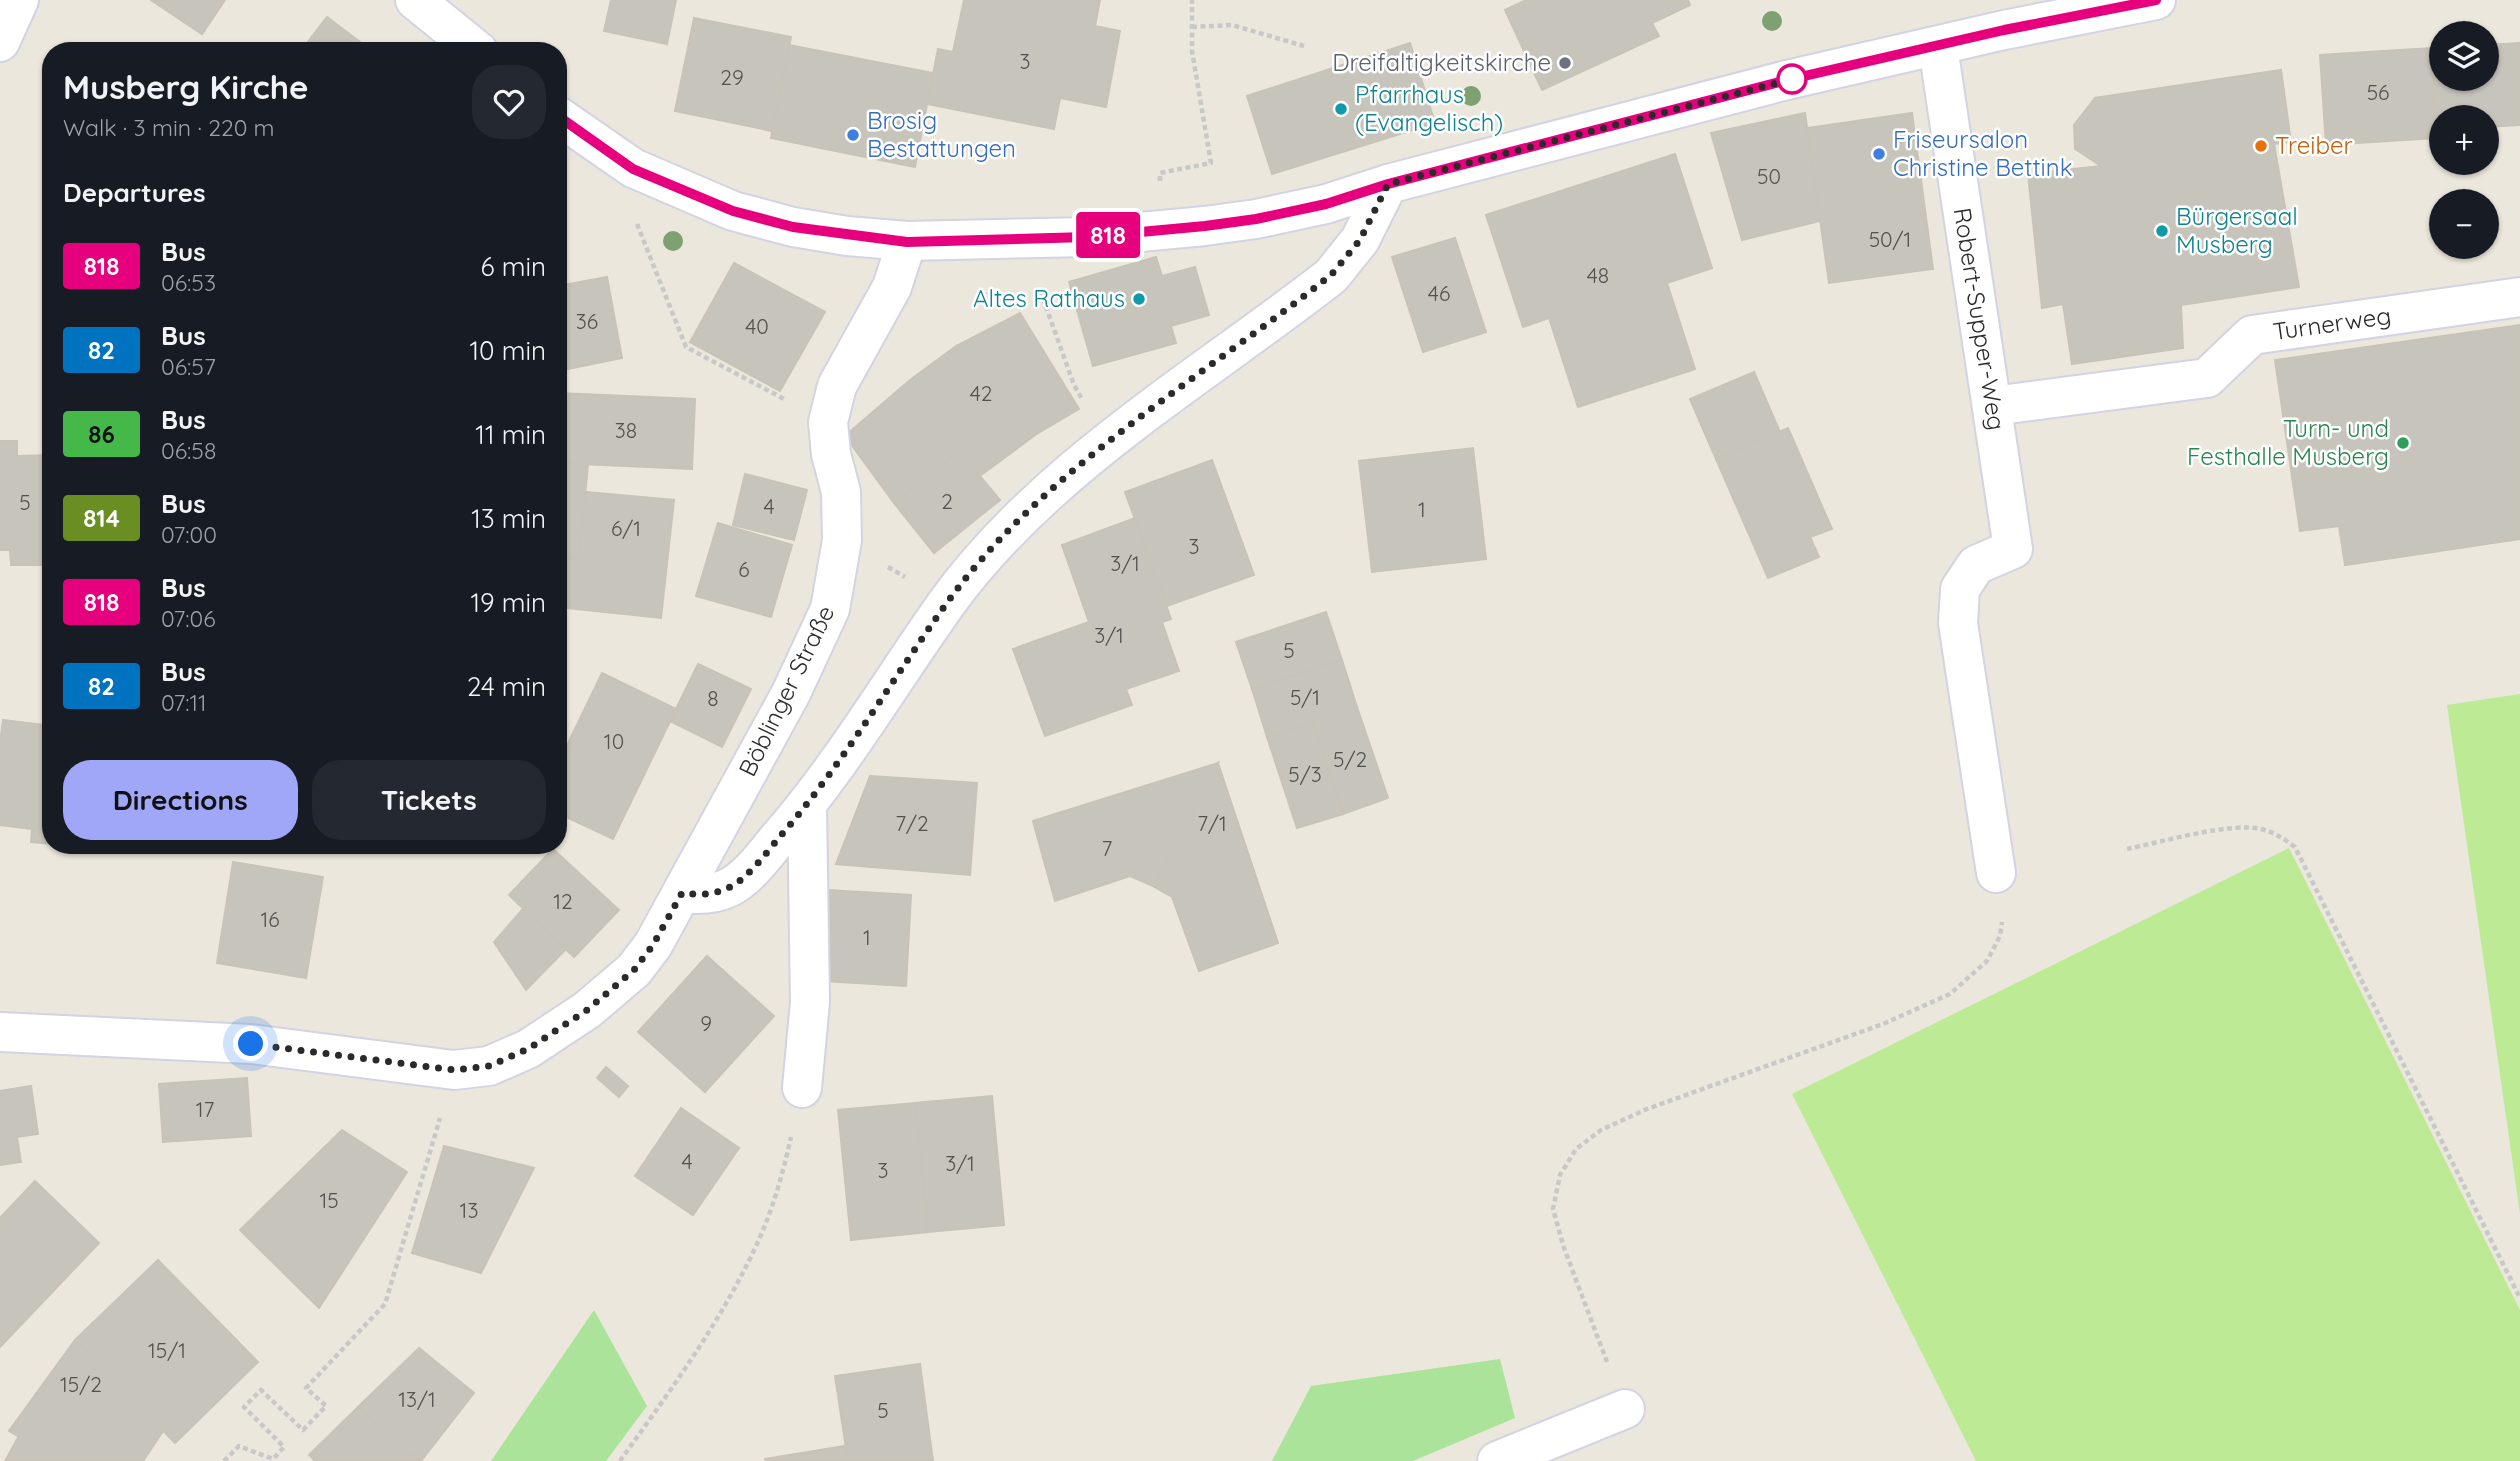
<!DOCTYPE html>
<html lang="en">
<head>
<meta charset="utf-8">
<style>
  body { margin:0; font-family:Quicksand,sans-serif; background:#242831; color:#f1f3f6; height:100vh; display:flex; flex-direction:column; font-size:26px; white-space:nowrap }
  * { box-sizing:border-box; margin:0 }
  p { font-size:23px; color:#9ea1a6 }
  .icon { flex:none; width:38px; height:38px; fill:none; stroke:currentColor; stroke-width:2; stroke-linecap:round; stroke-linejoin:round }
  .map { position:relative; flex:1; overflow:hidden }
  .panel { position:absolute; left:42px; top:42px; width:525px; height:812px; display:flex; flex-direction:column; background:#171b24; border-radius:28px; box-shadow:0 2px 5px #0004 }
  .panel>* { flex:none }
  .badge { padding:0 14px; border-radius:5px; font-size:24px; line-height:46px }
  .buttons { position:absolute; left:2429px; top:21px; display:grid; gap:14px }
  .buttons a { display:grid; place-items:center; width:70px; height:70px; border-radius:50%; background:#171b24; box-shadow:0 2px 5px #0004; font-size:35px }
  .you { position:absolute; width:35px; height:35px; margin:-18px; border:5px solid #fff; border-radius:50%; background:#1a73e8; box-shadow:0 0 0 10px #1a73e833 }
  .map>.badge { position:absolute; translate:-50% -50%; box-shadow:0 0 0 4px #fff }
  h2 { padding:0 21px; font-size:26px; line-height:63px }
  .round { display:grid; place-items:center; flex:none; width:74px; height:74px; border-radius:28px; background:#242831 }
  .headline { display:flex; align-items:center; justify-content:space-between; height:119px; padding:0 21px }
  h1 { font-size:33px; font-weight:700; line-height:52px }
  .primary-button { display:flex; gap:14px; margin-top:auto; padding:14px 21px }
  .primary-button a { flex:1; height:80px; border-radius:28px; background:#a0a7f8; color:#111; font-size:28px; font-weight:700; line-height:80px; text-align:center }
  .primary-button a+a { background:#242831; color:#f1f3f6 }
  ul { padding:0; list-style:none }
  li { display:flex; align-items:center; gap:21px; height:84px; padding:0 21px }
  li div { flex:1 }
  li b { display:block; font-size:26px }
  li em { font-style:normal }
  li .badge { min-width:77px; font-weight:700; text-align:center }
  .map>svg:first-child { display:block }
  .green { fill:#aae399 }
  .pitch { fill:#bdea94 }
  .building { fill:#c7c5bb; stroke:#c8c3b6; stroke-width:2 }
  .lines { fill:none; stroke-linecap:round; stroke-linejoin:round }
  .minor-casing { stroke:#d2d3e3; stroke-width:42 }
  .path { stroke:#c8c8c8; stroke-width:4.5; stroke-dasharray:5 3.5; stroke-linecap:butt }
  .minor { stroke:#fff; stroke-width:38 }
  .tree { fill:#7da171 }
  .line-casing { stroke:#fff; stroke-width:16 }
  .line { stroke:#e6007e; stroke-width:10 }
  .walk { stroke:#2a2a2a; stroke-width:7; stroke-dasharray:0 12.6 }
  .worship-dot { fill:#6b7280; stroke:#fff; stroke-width:2.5 }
  .stop-dot { fill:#fff; stroke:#e6007e; stroke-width:3.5 }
  .culture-dot { fill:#0f9aa8; stroke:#fff; stroke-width:2.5 }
  .shop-dot { fill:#3f7fe0; stroke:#fff; stroke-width:2.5 }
  .food-dot { fill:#e8710a; stroke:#fff; stroke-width:2.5 }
  .leisure-dot { fill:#2e9e5b; stroke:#fff; stroke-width:2.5 }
  .labels { text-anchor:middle; stroke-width:5; stroke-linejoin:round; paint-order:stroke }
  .number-label { font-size:21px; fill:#51514e }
  .worship-label { font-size:24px; fill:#5b616d; stroke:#fff; text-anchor:end }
  .culture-label { font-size:24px; fill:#0d838f; stroke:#fff; text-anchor:start }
  .shop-label { font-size:24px; fill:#366cbe; stroke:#fff; text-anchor:start }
  .food-label { font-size:24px; fill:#c56008; stroke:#fff; text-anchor:start }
  .street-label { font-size:24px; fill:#2a2a2a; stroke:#fff }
  .leisure-label { font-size:24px; fill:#27864d; stroke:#fff; text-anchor:end }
</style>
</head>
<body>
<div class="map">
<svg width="2520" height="1461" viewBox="0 0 2520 1461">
  <rect width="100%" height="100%" fill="#ece7dc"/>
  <!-- green -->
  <g class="green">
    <polygon points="594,1310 647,1406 606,1461 491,1461"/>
    <polygon points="1500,1359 1515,1418 1413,1461 1272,1461 1311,1386"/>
  </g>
  <!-- pitch -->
  <g class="pitch">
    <polygon points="2520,694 2520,1214 2447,705"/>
    <polygon points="2289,848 2520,1310 2520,1461 1976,1461 1792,1094"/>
  </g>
  <!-- building -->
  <g class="building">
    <polygon points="151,0 225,0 202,34"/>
    <polygon points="611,0 676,0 667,44 604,31"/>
    <polygon points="964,0 1100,0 1095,26 1120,31 1106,107 1060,98 1054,129 927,104 938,49 953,52"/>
    <polygon points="1526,0 1688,0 1690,5 1652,23 1659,36 1542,90 1505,10"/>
    <polygon points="327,17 372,51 301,51"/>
    <polygon points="694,18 791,37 772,131 675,111"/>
    <polygon points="1410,43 1435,123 1272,174 1247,96"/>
    <polygon points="2520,43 2520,125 2487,127 2487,117 2441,117 2441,130 2436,131 2431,48 2441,47 2441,79 2487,79 2487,45"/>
    <polygon points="789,45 933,73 915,167 771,138"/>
    <polygon points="2431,48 2436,138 2326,145 2320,55"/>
    <polygon points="2281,70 2291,142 2274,144 2299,287 2181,305 2183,348 2072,364 2063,304 2042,308 2028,174 2101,166 2075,149 2074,125 2095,98"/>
    <polygon points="1805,113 1820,221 1742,240 1711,133"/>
    <polygon points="1912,113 1933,269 1829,283 1807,128"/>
    <polygon points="1675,154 1712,268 1667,283 1695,369 1578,407 1549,318 1523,327 1486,215"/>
    <polygon points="1455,238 1486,332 1423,352 1392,257"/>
    <polygon points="1156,257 1162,276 1195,267 1209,315 1171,326 1176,343 1093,366 1069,282"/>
    <polygon points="734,263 825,312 780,391 690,342"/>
    <polygon points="607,277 622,358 558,371 558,286"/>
    <polygon points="1020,313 1079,409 1035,435 980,476 959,451 894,503 845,436 910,380 956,346"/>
    <polygon points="2520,325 2520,539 2345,565 2339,526 2300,531 2275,360"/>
    <polygon points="1754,372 1780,432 1716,459 1690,399"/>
    <polygon points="558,393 695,399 692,469 558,463"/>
    <polygon points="1788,428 1832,529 1810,537 1819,557 1768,578 1716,459"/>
    <polygon points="0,441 17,441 17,456 51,455 51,565 11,565 10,550 0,550"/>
    <polygon points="1473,448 1486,559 1372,572 1359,461"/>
    <polygon points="959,451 1000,500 934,553 894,503"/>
    <polygon points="1212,460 1254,575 1167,606 1125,492"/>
    <polygon points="558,463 588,464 579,560 558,557"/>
    <polygon points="745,474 807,490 794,540 733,525"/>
    <polygon points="586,492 674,500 661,618 558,607 558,557 579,560"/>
    <polygon points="1135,518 1171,619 1162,622 1179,671 1126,689 1132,705 1045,736 1013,649 1089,622 1062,545"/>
    <polygon points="718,523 792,545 771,617 696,596"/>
    <polygon points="1326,612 1342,660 1252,689 1236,642"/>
    <polygon points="1342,660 1357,707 1267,737 1252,689"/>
    <polygon points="698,664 751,689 722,747 670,721"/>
    <polygon points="602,673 676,709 613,839 558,813 558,764"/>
    <polygon points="1357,707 1388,798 1343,814 1312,722"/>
    <polygon points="3,720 51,726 51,844 31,842 32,829 0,825 0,742"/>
    <polygon points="1312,722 1343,814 1297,828 1267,737"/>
    <polygon points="1218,763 1278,943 1199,971 1172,897 1153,886"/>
    <polygon points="1218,763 1153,886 1130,876 1055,901 1033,821"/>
    <polygon points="870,776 977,783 970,875 836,864"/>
    <polygon points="59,845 103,845 103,851"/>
    <polygon points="553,849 619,910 574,957 509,895"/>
    <polygon points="233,862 323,877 306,978 217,963"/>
    <polygon points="828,890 911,895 906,986 823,981"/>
    <polygon points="523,909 566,949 526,990 494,942"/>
    <polygon points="707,956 774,1016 705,1092 638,1032"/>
    <polygon points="606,1067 628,1086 619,1097 597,1078"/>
    <polygon points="247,1078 251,1136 163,1142 159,1084"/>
    <polygon points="31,1086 38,1134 17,1137 21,1162 0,1165 0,1091"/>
    <polygon points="992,1096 1004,1225 928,1232 915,1103"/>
    <polygon points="915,1103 928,1232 851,1240 838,1110"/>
    <polygon points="681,1108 739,1148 693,1215 635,1176"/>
    <polygon points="342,1130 407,1172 319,1308 240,1230"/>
    <polygon points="444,1146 534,1168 481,1273 412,1253"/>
    <polygon points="35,1181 99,1243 0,1347 0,1218"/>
    <polygon points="158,1260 258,1362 175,1443 75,1340"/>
    <polygon points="75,1340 163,1431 143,1461 61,1461 9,1431"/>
    <polygon points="419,1348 474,1393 421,1461 358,1407"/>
    <polygon points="920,1364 933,1461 848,1461 835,1376"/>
    <polygon points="358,1407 419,1461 315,1461 309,1455"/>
    <polygon points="19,1436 61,1461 5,1461"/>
    <polygon points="845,1446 848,1461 766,1461 765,1459"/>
  </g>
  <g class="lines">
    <!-- minor casing -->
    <g class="minor-casing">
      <g id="minor">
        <polyline points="415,0 478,51"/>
        <polyline points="0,42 19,0"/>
        <polyline points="1938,47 2013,549 1976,565 1960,589 1958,623 1996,873"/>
        <polyline points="558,116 633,168 733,211 793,227 847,236 907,241 1087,237 1205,226 1256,219 1326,204 1388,184 1787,80 2004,30 2156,0"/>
        <polyline points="1993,406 2207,378 2252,335 2520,297"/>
        <path d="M682,893C698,895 713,895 728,888C747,879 764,856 777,840C841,767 890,683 946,604C1042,470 1203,376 1331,276L1360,240L1388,184"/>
        <polyline points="0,1032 251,1044 454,1070 489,1066 528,1049 587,1010 634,970 653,945 791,693 830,609 842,540 841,492 831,454 828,422 837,386 892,287 907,241"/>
        <polyline points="802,1088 810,1002 807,806"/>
        <polyline points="1497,1461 1625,1409"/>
      </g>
    </g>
    <!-- path -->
    <g class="path">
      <polyline points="1192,27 1232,25 1304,46"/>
      <polyline points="1160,181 1160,173 1211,163 1192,51 1192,0"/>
      <polyline points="637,224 686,347 784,399"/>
      <polyline points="1040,290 1074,385 1082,399"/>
      <polyline points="888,567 905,577"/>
      <path d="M2127,849C2162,842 2229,822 2261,829C2274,832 2284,839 2295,847L2520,1298"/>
      <polyline points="1607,1362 1564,1248 1553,1209 1560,1175 1576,1149 1601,1130 1647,1109 1883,1024 1950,994 1987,961 2000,936 2002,922"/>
      <polyline points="224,1461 239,1446 273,1459 284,1447 244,1407 261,1390 303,1430 326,1406 306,1388 385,1304 440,1118"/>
      <path d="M620,1461C670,1391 721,1322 757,1244C773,1209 783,1173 791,1137"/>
    </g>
    <!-- minor -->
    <use href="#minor" class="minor"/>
  </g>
  <!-- trees -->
  <g class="tree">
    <circle cx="1772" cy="21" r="10"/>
    <circle cx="1471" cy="96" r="10"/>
    <circle cx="673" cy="241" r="10"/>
  </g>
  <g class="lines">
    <!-- line casing -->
    <g class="line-casing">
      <polyline id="line" points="558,116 633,169 733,211 793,227 907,242 1087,237 1205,226 1256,219 1326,204 1388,184 1787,80 2004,30 2156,0"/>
    </g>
    <!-- line -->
    <use href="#line" class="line"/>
    <!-- walk -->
    <path class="walk" d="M251,1044L454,1070L489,1066L528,1049L587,1010L634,970L653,945L682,893C698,895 713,895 728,888C747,879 764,856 777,840C841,767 890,683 946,604C1043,469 1203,377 1331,275L1360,240L1388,184L1792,79"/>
  </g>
  <!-- markers -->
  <circle class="worship-dot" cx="1565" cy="63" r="7"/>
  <circle class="stop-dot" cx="1792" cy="79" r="14"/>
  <g class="culture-dot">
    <circle cx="1341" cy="109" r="7"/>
    <circle cx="2162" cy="231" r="7"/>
    <circle cx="1139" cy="299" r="7"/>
  </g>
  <g class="shop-dot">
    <circle cx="853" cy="135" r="7"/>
    <circle cx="1879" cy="154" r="7"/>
  </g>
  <circle class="food-dot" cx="2261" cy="146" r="7"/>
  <circle class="leisure-dot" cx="2403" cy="443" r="7"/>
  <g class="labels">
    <!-- number labels -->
    <g class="number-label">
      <text x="1025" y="69">3</text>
      <text x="732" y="85">29</text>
      <text x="2378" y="100">56</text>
      <text x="1769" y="184">50</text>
      <text x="1890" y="247">50/1</text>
      <text x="1598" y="283">48</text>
      <text x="1439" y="301">46</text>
      <text x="587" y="329">36</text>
      <text x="757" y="334">40</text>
      <text x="981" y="401">42</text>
      <text x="626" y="438">38</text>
      <text x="947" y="509">2</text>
      <text x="25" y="510">5</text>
      <text x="769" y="514">4</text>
      <text x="1422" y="517">1</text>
      <text x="626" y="536">6/1</text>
      <text x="1194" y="554">3</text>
      <text x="1125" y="571">3/1</text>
      <text x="744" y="577">6</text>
      <text x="1109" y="643">3/1</text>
      <text x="1289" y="658">5</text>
      <text x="1305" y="705">5/1</text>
      <text x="713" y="706">8</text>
      <text x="614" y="749">10</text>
      <text x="1350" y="767">5/2</text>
      <text x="1305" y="782">5/3</text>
      <text x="912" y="831">7/2</text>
      <text x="1212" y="831">7/1</text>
      <text x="1107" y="856">7</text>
      <text x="563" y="909">12</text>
      <text x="270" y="927">16</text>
      <text x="867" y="945">1</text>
      <text x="706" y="1031">9</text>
      <text x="205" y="1117">17</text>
      <text x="687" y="1169">4</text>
      <text x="960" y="1171">3/1</text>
      <text x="883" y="1178">3</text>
      <text x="329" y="1208">15</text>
      <text x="469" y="1218">13</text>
      <text x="167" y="1358">15/1</text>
      <text x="81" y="1392">15/2</text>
      <text x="417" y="1407">13/1</text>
      <text x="883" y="1418">5</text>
    </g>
    <!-- worship labels -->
    <g class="worship-label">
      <text x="1551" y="71">Dreifaltigkeitskirche</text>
    </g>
    <!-- culture labels -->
    <g class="culture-label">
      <text x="1355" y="103">Pfarrhaus<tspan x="1355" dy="28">(Evangelisch)</tspan></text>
      <text x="2176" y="225">Bürgersaal<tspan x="2176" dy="28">Musberg</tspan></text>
      <text x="1125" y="307" text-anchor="end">Altes Rathaus</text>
    </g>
    <!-- shop labels -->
    <g class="shop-label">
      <text x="867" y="129">Brosig<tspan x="867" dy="28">Bestattungen</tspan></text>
      <text x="1893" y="148">Friseursalon<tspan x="1893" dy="28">Christine Bettink</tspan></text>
    </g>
    <!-- food labels -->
    <g class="food-label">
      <text x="2275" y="154">Treiber</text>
    </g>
    <!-- street labels -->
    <g class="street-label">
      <text transform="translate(1979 319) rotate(81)" y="8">Robert-Supper-Weg</text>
      <text transform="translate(2332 324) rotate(-8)" y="8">Turnerweg</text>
      <text transform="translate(787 691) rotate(-64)" y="8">Böblinger Straße</text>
    </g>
    <!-- leisure labels -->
    <g class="leisure-label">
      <text x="2389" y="437">Turn- und<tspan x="2389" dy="28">Festhalle Musberg</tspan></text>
    </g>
  </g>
</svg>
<div class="buttons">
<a><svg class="icon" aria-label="layers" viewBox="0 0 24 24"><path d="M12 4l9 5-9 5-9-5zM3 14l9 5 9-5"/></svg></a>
<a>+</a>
<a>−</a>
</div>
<div class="you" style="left:251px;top:1044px"></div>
<b class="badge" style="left:1108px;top:235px;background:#e6007e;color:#fff">818</b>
<section class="panel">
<div class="headline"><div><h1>Musberg Kirche</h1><p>Walk · 3 min · 220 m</p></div><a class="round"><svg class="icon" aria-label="heart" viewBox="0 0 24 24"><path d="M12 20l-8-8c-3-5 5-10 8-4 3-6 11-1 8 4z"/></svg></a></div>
<h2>Departures</h2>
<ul>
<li><span class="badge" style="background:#e6007e;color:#fff">818</span><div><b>Bus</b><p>06:53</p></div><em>6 min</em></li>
<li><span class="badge" style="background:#0073c0;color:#fff">82</span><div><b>Bus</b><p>06:57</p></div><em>10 min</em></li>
<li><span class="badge" style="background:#44b94a;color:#111">86</span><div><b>Bus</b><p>06:58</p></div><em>11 min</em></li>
<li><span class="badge" style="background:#6b8e23;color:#fff">814</span><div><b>Bus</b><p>07:00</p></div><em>13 min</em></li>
<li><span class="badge" style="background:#e6007e;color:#fff">818</span><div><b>Bus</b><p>07:06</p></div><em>19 min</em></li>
<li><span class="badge" style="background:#0073c0;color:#fff">82</span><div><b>Bus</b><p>07:11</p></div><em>24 min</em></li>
</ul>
<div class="primary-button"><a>Directions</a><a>Tickets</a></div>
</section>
</div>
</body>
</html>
